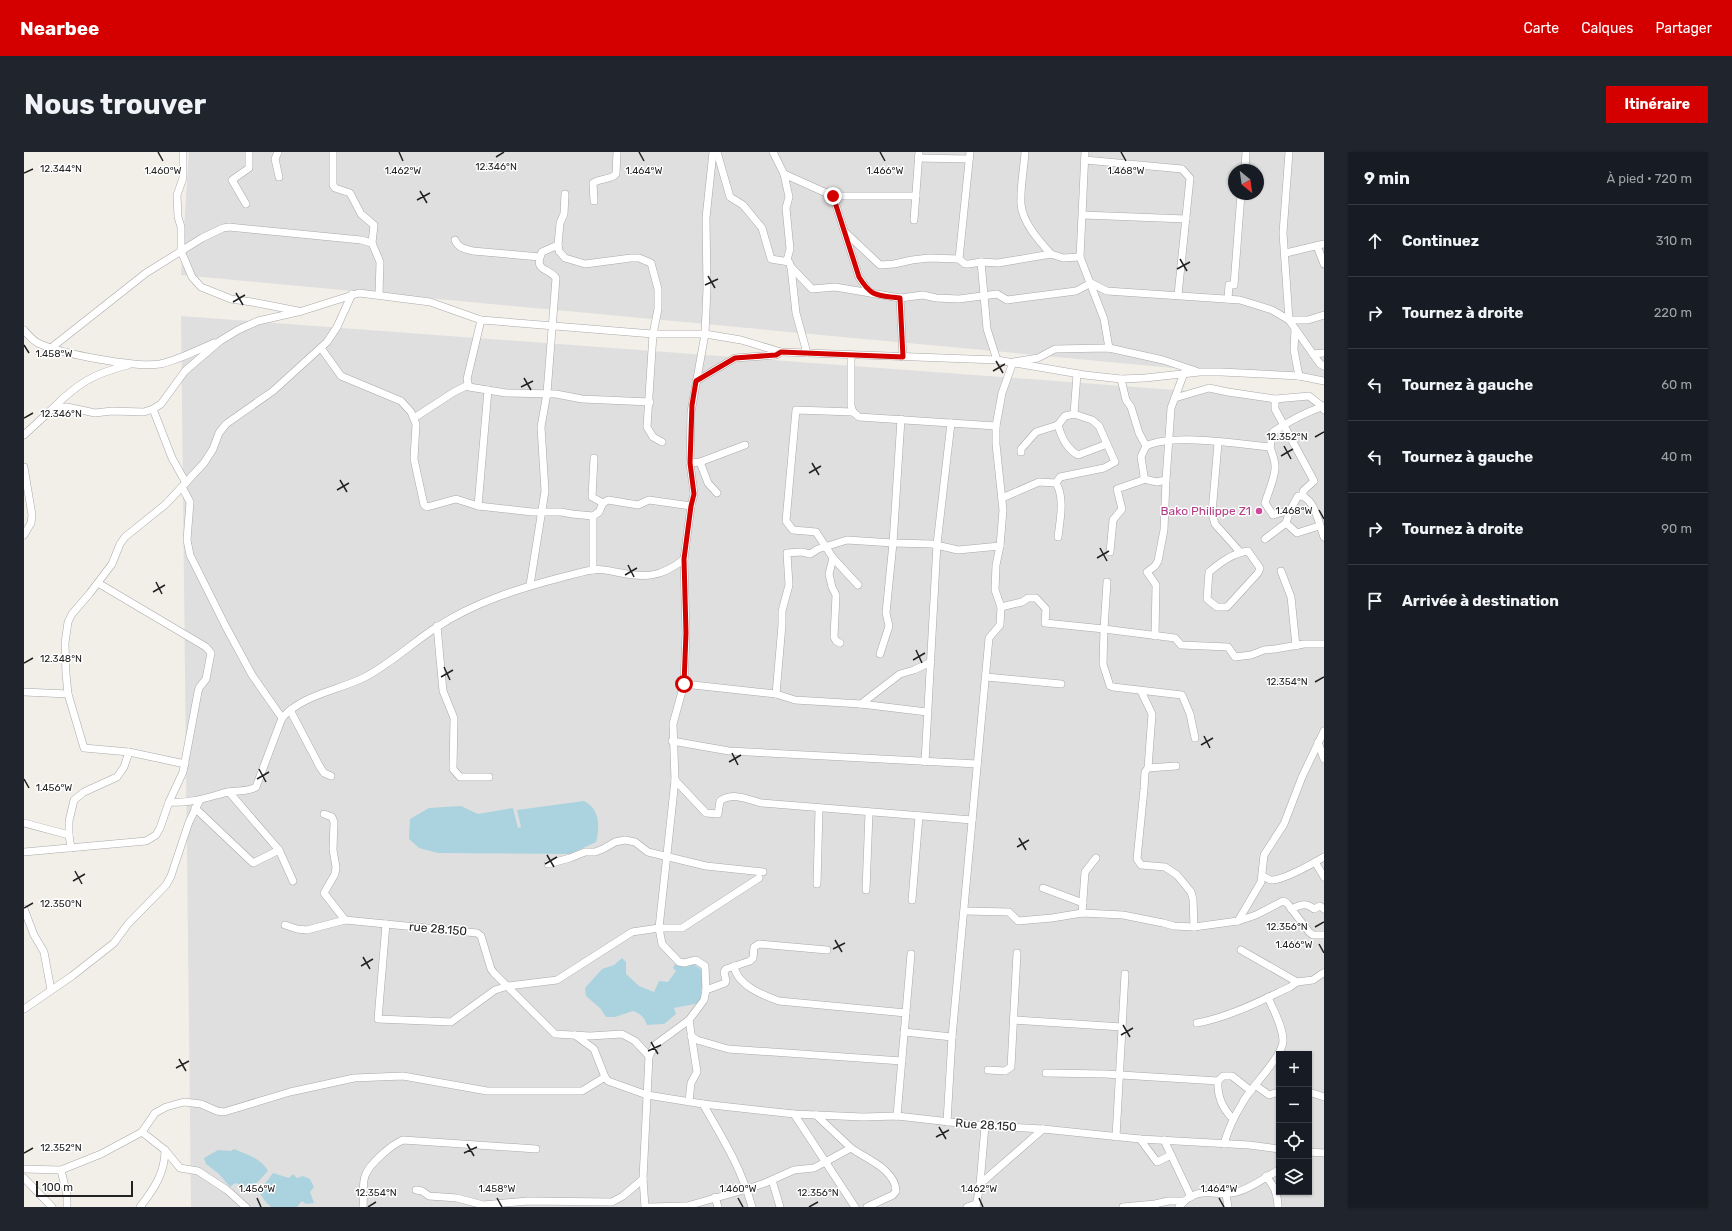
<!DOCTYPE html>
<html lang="fr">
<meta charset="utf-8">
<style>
:root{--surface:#171b24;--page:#20242c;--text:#f1f3f6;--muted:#9ea1a6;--line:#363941;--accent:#d40000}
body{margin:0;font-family:Rubik,sans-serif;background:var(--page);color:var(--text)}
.controls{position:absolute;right:12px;bottom:12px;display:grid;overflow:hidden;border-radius:0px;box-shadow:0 1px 3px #0004}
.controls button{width:36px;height:36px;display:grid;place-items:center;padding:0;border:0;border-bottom:1px solid var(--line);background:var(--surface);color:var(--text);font:20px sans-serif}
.compass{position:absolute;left:1204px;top:12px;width:36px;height:36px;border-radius:50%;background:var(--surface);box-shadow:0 1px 3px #0004;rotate:151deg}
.scale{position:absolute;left:12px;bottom:10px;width:97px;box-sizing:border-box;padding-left:4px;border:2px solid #222;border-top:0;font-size:11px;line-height:14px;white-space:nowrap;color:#222;-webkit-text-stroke:3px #fff;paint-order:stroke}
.stop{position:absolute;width:12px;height:12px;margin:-9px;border:3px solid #d40000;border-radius:50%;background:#fff}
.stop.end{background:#d40000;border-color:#fff;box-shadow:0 1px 4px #0008}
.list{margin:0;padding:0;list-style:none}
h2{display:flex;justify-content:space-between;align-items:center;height:52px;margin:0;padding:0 16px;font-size:17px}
h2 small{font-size:13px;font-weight:400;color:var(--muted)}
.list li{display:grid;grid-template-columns:26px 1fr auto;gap:12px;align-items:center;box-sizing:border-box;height:72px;padding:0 16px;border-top:1px solid var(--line)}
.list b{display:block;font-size:15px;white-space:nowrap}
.list em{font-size:13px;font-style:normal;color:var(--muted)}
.icon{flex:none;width:22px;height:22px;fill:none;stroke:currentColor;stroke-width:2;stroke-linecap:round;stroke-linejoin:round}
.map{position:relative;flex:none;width:1300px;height:1055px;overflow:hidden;border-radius:0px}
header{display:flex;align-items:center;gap:24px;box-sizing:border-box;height:56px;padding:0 20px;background:var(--accent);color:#fff}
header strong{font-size:19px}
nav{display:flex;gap:22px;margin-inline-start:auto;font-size:14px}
.intro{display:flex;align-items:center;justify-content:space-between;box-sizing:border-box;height:96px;padding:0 24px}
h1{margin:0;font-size:28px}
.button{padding:10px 18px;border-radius:0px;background:var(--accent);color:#fff;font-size:14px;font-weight:700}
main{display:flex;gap:24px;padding:0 24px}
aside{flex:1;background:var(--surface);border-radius:0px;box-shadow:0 1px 3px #0004}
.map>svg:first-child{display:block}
.residential{fill:#e0dfdf;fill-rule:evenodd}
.water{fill:#aad3df}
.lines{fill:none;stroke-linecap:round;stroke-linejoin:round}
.minor-casing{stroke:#a9a9a9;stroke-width:8}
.minor{stroke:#fff;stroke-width:7}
.route{stroke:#d40000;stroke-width:5}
.ticks{fill:none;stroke:#222;stroke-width:1.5}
.hotel-dot{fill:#d1479c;stroke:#fff;stroke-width:1.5}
.labels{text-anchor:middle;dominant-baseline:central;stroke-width:3;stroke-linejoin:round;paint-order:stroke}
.hotel-label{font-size:12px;fill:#b23c85;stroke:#fff;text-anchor:end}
.street-label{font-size:12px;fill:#222;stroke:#fff}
.ticks-label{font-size:10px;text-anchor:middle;fill:#222;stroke:#fff;stroke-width:3;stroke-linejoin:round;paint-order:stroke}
</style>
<header>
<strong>Nearbee</strong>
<nav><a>Carte</a><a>Calques</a><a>Partager</a></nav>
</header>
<div class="intro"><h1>Nous trouver</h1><a class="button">Itinéraire</a></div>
<main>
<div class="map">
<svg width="1300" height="1055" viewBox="0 0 1300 1055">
<rect width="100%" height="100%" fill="#f2efe9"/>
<g class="residential">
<path d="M165,0H1300V230L157,123ZM1210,18H1234V42H1210Z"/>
<path d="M157,164L1300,249V1055H167ZM1255,902H1285V1040H1255Z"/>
</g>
<g class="water">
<path d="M560,649C576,657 576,674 572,690L546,702L414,701L395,696L385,687L386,667L405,656L437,654L454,662L489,656L494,676L497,675L493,658Z"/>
<path d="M598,806L602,810V822L615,834L630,840L635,829L644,830L652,819L649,816L651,812L663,815L669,812L680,819L676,851L650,856L652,862L640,872L623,873C620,865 617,862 609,859L591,865H582L576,856L562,844L561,836L578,817L590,813Z"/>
<path d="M210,997C222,1002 238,1007 244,1019L228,1036L211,1031L206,1035L195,1022L182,1012L180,1006L194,998L207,999Z"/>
<polygon points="249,1021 265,1026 269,1022 273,1026 279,1024 286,1027 290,1035 286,1040 290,1051 282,1052 278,1049 273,1055 247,1055 241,1049 235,1040"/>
</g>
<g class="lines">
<defs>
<g id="minor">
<polyline points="159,0 159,26 153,43 154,65 157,75 157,99 168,125 177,135 207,147 228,150 274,159"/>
<polyline points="254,0 251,7 255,25"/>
<polyline points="309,0 309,33 311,36 326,41 337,62 350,73 348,91"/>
<polyline points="693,0 706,45 719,53 738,76 747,107 765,110 767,115 772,161 783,201"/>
<polyline points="749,0 760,22 765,45 762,56 766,97 763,108"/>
<path d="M1001,0C1000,17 996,35 997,52C998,70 1016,90 1027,102"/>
<polyline points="1061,0 1056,105 1080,167 1085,196"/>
<polyline points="1265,0 1259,81 1265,168 1296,212 1300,214"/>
<polyline points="894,6 945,7"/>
<polyline points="1061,8 1158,17 1166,26 1154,143"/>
<polyline points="1221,18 1222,0"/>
<polyline points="760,22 809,44 835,125 845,140 850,142"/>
<polyline points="541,42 540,62 536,71 534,93 535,99 541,106 561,112 607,106 615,106 627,111 634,137 634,157 629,182 623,275 629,285 638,290"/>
<polyline points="809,44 892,44"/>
<path d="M570,49L569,31C576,26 587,28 592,22L593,0"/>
<polyline points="222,52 208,28 225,16 225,0"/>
<polyline points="1059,63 1162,67"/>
<polyline points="890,68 895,0"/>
<polyline points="822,81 856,113 870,112 888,108 905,106 935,107 941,112 945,112 957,110 974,111 1027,102 1039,106 1056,105"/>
<path d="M431,88C434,96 441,97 449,99L516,105"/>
<polyline points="1293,94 1300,112"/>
<polyline points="1262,101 1300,92"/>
<polyline points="935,107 946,0"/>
<polyline points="957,110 963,177 973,208"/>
<polyline points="767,115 788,137 811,135 876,146 899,143 912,146 935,147 973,142 983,148 1052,139 1067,131 1083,139 1216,148 1248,158 1265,168 1284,168 1300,163"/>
<polyline points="876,146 879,205"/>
<polyline points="1204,147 1205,133 1210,133 1217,42"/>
<polyline points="457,168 443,227 445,235 482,241 532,242 558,247 626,250"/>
<polyline points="1271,177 1270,198 1275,224"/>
<path d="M0,178C5,184 9,189 16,192C39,202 112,216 136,212C155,208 173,198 190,191"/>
<polyline points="27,196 122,121 178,86 199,76 205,75 337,88 348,91 356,110 355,142"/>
<polyline points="297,196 317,224 377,249 387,260 392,272 390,307 400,353 403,355 432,347 454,354 508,360 537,360 548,362 569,364 575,360 579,351 584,348 614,353 625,348 667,354"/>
<polyline points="1289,202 1300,201"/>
<polyline points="827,203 827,254 829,260 835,265 972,274"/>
<polyline points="1097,227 1102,248 1107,255 1115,281 1122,294"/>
<polyline points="672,229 711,206 752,203 757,200"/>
<polyline points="1151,246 1185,236 1204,240 1251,247 1285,244 1299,255 1300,258"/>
<polyline points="1251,247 1251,257 1290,329 1279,339 1279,344"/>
<path d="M28,257C54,231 69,222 104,213"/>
<polyline points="129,257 148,306 162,331"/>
<path d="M1050,262L1041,264L1034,273C1037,284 1043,297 1054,303L1083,292"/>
<polyline points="390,266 430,240 444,233"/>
<polyline points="0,283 27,258 34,255 43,255 71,261 88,259 120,260 129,257 137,252 161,219 196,189 214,178 234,169 278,159 335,141 406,150 457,168 629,182 681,182 717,188 757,200 973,208 1061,223 1097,227 1121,226 1176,220 1197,220 1275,224 1300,229"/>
<polyline points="1194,291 1188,361 1191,372 1216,400"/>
<path d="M1246,295C1248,301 1251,308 1251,314C1252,324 1244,340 1241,351L1249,363L1266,358"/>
<polyline points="997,300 997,297 1012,280 1034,273"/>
<polyline points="570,306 568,345 579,351"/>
<polyline points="676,310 684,331 693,341"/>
<polyline points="666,311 676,310 721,293"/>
<polyline points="0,315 8,363 7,371 0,383"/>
<polyline points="1120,327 1133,330 1142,328 1140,378 1134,409 1131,414 1123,420 1132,433 1131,484"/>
<polyline points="1142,328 1147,256 1160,221"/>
<polyline points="1032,331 1036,325 1080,316 1091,310 1075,274 1068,268 1050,262 1053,222"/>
<polyline points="158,335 166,350 163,388 166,403 202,475 228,523 258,566"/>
<path d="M978,346L1015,330L1032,331C1041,346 1036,368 1034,385"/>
<polyline points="454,354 464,238"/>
<polyline points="1262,371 1273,381 1295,374"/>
<path d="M1241,387L1262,371L1266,358L1274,344C1290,342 1295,373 1300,385"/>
<path d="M1224,399L1236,416L1234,421L1203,455H1193L1183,447L1185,420C1197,410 1209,401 1224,399Z"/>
<path d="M1086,400L1089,368L1098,357L1093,337L1119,328L1120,324L1117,305L1122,294C1149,281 1215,292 1246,295L1249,280C1265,269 1282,260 1300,254"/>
<polyline points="809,406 834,433"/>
<polyline points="569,418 569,364"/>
<polyline points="1257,419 1267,445 1272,494"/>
<path d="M506,433L521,339L517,275L523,241L532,126C524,115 509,120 518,100L534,93"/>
<polyline points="977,455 998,450 1004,446 1012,446 1022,457 1021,471 1080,477 1083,430"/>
<polyline points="413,474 419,539 430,566 429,617 436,625 465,625"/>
<polyline points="816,491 812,489 810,485 812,443 808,435 805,422 809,406 792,380 769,378 762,369 772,258 829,260"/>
<polyline points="856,502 865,474 862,461 869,391 877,267"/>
<polyline points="962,525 1037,532"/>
<polyline points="660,532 752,542 771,548 837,552 903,560"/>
<polyline points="1117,539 1128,562 1124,616"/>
<polyline points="0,540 44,542"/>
<polyline points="752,542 758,473 758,459 765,433 763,401 778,400 786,402 794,397 823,388 869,391 908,392 934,398 976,394"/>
<polyline points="837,552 876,522 890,518 907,510"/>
<polyline points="266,558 296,615 300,621 307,624"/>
<polyline points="1171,586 1166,562 1158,543 1089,535 1086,534 1079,512 1080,477 1151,486 1157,493 1204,495 1211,505 1227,503 1240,498 1251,497 1280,492 1300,492"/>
<polyline points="648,589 705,599 953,612"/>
<polyline points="1294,590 1300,607"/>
<polyline points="901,610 913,392 927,271"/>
<polyline points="161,612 105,600 60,596 44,542 42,522 41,491 44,470 48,462 66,441 88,412 96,392 101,385 142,352 180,311 189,297 195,281 202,272 249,239 303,190 313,175 328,142"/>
<polyline points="1152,614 1124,616 1121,620 1120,637 1113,707 1117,713 1141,715 1153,723 1167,740 1169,747 1170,775"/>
<path d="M651,628L682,661L694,662L696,649C709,640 723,647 737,651L948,668"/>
<polyline points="205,640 255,698 269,729"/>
<path d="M145,650C166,652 184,645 204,640C214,638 224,640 232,635L258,566C278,543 312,539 339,526C364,514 389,490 413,475C451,450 496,436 539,425C549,423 559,419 569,418C577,416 585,419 592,420C620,426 637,426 660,407"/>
<polyline points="171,656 229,711 255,698"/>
<polyline points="300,662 308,665 310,670 309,698 312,715 311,722 300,741 321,768"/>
<polyline points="0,671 45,683"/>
<polyline points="47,696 45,683 45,669 50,648 60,640 93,625 100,615 105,600"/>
<polyline points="0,700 122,689 132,683 136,676 145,650 159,620 174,540 175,536 182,527 187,501 182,495 74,431"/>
<polyline points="1291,710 1300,725"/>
<polyline points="524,712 546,706 561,700 571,700 579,697 591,690 601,688 611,690 624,700 682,714 739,720"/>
<path d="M1239,724C1242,725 1244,728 1247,728C1258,729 1290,711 1300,705"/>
<polyline points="793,732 795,657"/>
<polyline points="1019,736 1059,751"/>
<polyline points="842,738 845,661"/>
<polyline points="888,748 895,664"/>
<polyline points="0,757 10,783 20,800 27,838"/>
<path d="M1267,757C1277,753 1281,750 1290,757L1296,754L1300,757"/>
<polyline points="941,759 985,760 994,769 1028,766 1058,761 1099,763 1139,771 1150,774 1170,775 1214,769 1232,763 1259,749 1263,751 1285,780 1289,783 1300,783"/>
<polyline points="1058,761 1061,720 1072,706"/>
<polyline points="1214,769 1237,730 1240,703 1260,672 1278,625 1300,579"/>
<polyline points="362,772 354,867 427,870 471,838 484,834 533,828 608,780 635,776 658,776 735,726"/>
<polyline points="261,773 273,777 283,778 321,768 453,781 457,784 467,817 470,821 531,882 566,884 598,882 611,889 625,904"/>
<polyline points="1217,798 1273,830"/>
<path d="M710,814C713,833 738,843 755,849L882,861"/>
<polyline points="682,838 701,831 702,829 700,820 702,817 726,809 729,806 730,795 735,792 803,798"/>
<polyline points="0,857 48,824 90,791 104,772 142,733 147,724 165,670 176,648"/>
<polyline points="990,868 1098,875"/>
<path d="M1173,871C1206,865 1236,849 1266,835L1273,830L1289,828L1299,821"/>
<polyline points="880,880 928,885"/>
<polyline points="551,883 570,897 581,925 584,929 623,943 679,952 770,962 839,965 873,964 961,974 1019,977 1116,987 1225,993 1255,997"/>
<polyline points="667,884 673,888 704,897 878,909"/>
<polyline points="964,918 981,919 987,915 993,801"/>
<polyline points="1022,921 1081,922 1194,929"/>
<polyline points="1231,933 1245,943 1255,940"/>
<polyline points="1285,940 1300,945"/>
<polyline points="665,949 667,931 673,920 665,868"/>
<path d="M679,952C699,987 717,1015 728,1055"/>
<polyline points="770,962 831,1055"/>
<polyline points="873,964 887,802"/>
<path d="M1209,967C1199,957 1193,944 1194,929L1199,924H1208L1227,939"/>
<polyline points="923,970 928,885 965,486 976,473 977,455 971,438 972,413 976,394 979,358 972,292 972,274 978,241 989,210 1014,206 1031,197 1085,196 1139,208 1172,219"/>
<polyline points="118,980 141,998 156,1016 174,1019 203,1038 222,1055"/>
<polyline points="1092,985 1101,822"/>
<polyline points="1116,987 1133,1010 1147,1003"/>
<polyline points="1140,988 1167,1045"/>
<path d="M1200,992C1204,977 1211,963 1219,950C1227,935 1259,904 1259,889C1259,874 1249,858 1244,845"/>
<path d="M827,996C842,1007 871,1017 872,1039L869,1043L843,1055"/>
<polyline points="1285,1000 1300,1001"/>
<polyline points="0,1017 37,1018 77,1002 118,980 131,961 142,955 160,950 177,952 193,959 200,960 266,940 330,926 379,924 463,939 558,939 581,925"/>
<polyline points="37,1018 43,1043 43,1055"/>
<path d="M1242,1024C1250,1034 1254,1042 1254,1055"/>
<polyline points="0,1026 28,1055"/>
<polyline points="748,1028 756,1055"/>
<polyline points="956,1032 1019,977"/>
<polyline points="392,1038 398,1039 405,1044 433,1046 459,1053 504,1049 588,1050 599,1044 619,1027"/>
<polyline points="1202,1042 1204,1055"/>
<polyline points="691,1045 694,1055"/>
<path d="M116,1055C130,1037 141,1021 141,998"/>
<path d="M339,1055C340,1045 338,1033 341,1024C345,1012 367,993 379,988L512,997"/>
<polyline points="621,1055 619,1027 625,904 631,893 665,868 680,848 682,838 681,814 672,808 660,811 655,810 638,792 635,776 651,628 649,572 660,532 662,481 660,407 667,354 670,342 666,311 667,260 681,182 683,136 682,66 689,0"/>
<polyline points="625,1055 663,1054 723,1037 741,1031 770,1018 790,1016 827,996 792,963"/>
<polyline points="943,1055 952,1052"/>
<polyline points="952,1055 956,1032 961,974"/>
<polyline points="1099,1055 1131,1052 1144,1049 1160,1049"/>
<path d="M1155,1055C1174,1031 1192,1046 1213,1040C1228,1036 1241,1025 1255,1018"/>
</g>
</defs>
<use href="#minor" class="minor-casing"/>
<use href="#minor" class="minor"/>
</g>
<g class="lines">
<path class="route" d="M660,532L662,481L660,407L667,354L670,342L666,311L668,253L672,229L711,206L752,203L757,200L879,205L876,146C853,143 848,146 835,125L809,44"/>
</g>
<path class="ticks" d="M134,0L139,9M375,0L379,9M615,0L620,9M856,0L861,9M1097,0L1102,9M472,5L480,0M0,21L9,17M396,39L403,51M393,48L406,41M1156,107L1163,119M1153,117L1166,110M684,124L691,136M681,133L694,127M212,141L219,153M209,150L221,143M0,193L5,201M972,209L979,221M969,219L981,212M500,226L507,238M497,235L509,229M0,266L9,261M1291,285L1300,280M1260,294L1267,307M1257,304L1269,297M788,311L795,323M785,321L797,314M316,328L323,340M313,338L325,331M1295,358L1300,367M1076,396L1083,409M1073,406L1085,399M604,413L610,425M601,423L613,416M132,430L138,442M129,440L141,433M892,498L898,511M889,508L901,501M0,511L9,506M420,515L426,528M417,525L429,518M1291,530L1300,525M1180,584L1186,596M1177,593L1189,586M708,601L714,613M705,610L717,603M235,617L242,630M0,627L5,636M233,627L245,620M995,686L1002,698M993,695L1005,688M523,703L530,715M521,712L533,705M51,719L58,732M49,729L61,722M0,756L9,751M1291,775L1300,770M811,788L818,800M1295,792L1300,801M809,797L821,791M339,805L346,817M337,814L349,807M1099,873L1106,885M1097,883L1109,876M627,890L634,902M624,899L637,893M155,907L162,919M152,916L165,909M915,975L922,987M912,985L925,978M443,992L450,1004M0,1001L9,996M440,1001L453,995M233,1046L237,1055M473,1046L478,1055M714,1046L719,1055M955,1046L959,1055M1195,1046L1200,1055M344,1055L352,1050M785,1055L794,1050"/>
<circle class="hotel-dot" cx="1235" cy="359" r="4"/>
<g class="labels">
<g class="hotel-label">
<text x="1227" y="359">Bako Philippe Z1</text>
</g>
<g class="street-label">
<text transform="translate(414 777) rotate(5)">rue 28.150</text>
<text transform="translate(962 973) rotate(4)">Rue 28.150</text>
</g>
</g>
<g class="ticks-label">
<text x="472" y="18">12.346°N</text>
<text x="37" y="20">12.344°N</text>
<text x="139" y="22">1.460°W</text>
<text x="379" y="22">1.462°W</text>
<text x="620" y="22">1.464°W</text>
<text x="861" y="22">1.466°W</text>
<text x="1102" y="22">1.468°W</text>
<text x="30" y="205">1.458°W</text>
<text x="37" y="265">12.346°N</text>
<text x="1263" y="288">12.352°N</text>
<text x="1270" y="362">1.468°W</text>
<text x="37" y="510">12.348°N</text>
<text x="1263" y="533">12.354°N</text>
<text x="30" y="639">1.456°W</text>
<text x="37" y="755">12.350°N</text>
<text x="1263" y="778">12.356°N</text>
<text x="1270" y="796">1.466°W</text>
<text x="37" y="999">12.352°N</text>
<text x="233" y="1040">1.456°W</text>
<text x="473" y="1040">1.458°W</text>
<text x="714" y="1040">1.460°W</text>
<text x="955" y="1040">1.462°W</text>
<text x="1195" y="1040">1.464°W</text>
<text x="352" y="1044">12.354°N</text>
<text x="794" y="1044">12.356°N</text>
</g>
</svg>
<div class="controls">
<button>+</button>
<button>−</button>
<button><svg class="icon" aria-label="locate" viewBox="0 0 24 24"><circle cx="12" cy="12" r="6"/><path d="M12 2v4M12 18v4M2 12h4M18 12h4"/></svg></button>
<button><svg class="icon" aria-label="layers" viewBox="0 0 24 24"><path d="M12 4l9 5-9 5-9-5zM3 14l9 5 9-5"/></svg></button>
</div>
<svg class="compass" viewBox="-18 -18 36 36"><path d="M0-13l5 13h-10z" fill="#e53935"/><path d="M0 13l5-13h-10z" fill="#9ea1a6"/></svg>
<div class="scale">100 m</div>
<div class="stop" style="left:660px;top:532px"></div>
<div class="stop end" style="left:809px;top:44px"></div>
</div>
<aside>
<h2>9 min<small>À pied · 720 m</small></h2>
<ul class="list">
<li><svg class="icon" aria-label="ahead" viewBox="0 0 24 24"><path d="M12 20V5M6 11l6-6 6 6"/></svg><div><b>Continuez</b></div><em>310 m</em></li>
<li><svg class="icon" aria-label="right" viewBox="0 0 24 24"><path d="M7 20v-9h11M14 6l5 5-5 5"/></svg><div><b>Tournez à droite</b></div><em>220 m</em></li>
<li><svg class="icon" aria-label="left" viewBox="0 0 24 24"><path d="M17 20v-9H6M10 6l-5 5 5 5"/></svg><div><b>Tournez à gauche</b></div><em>60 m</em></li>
<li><svg class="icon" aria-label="left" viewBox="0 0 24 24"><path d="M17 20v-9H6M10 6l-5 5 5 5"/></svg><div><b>Tournez à gauche</b></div><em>40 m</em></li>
<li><svg class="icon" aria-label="right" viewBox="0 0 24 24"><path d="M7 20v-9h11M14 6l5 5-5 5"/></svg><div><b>Tournez à droite</b></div><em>90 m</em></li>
<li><svg class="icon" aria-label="arrive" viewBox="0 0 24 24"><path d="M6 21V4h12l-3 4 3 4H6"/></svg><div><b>Arrivée à destination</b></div></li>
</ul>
</aside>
</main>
